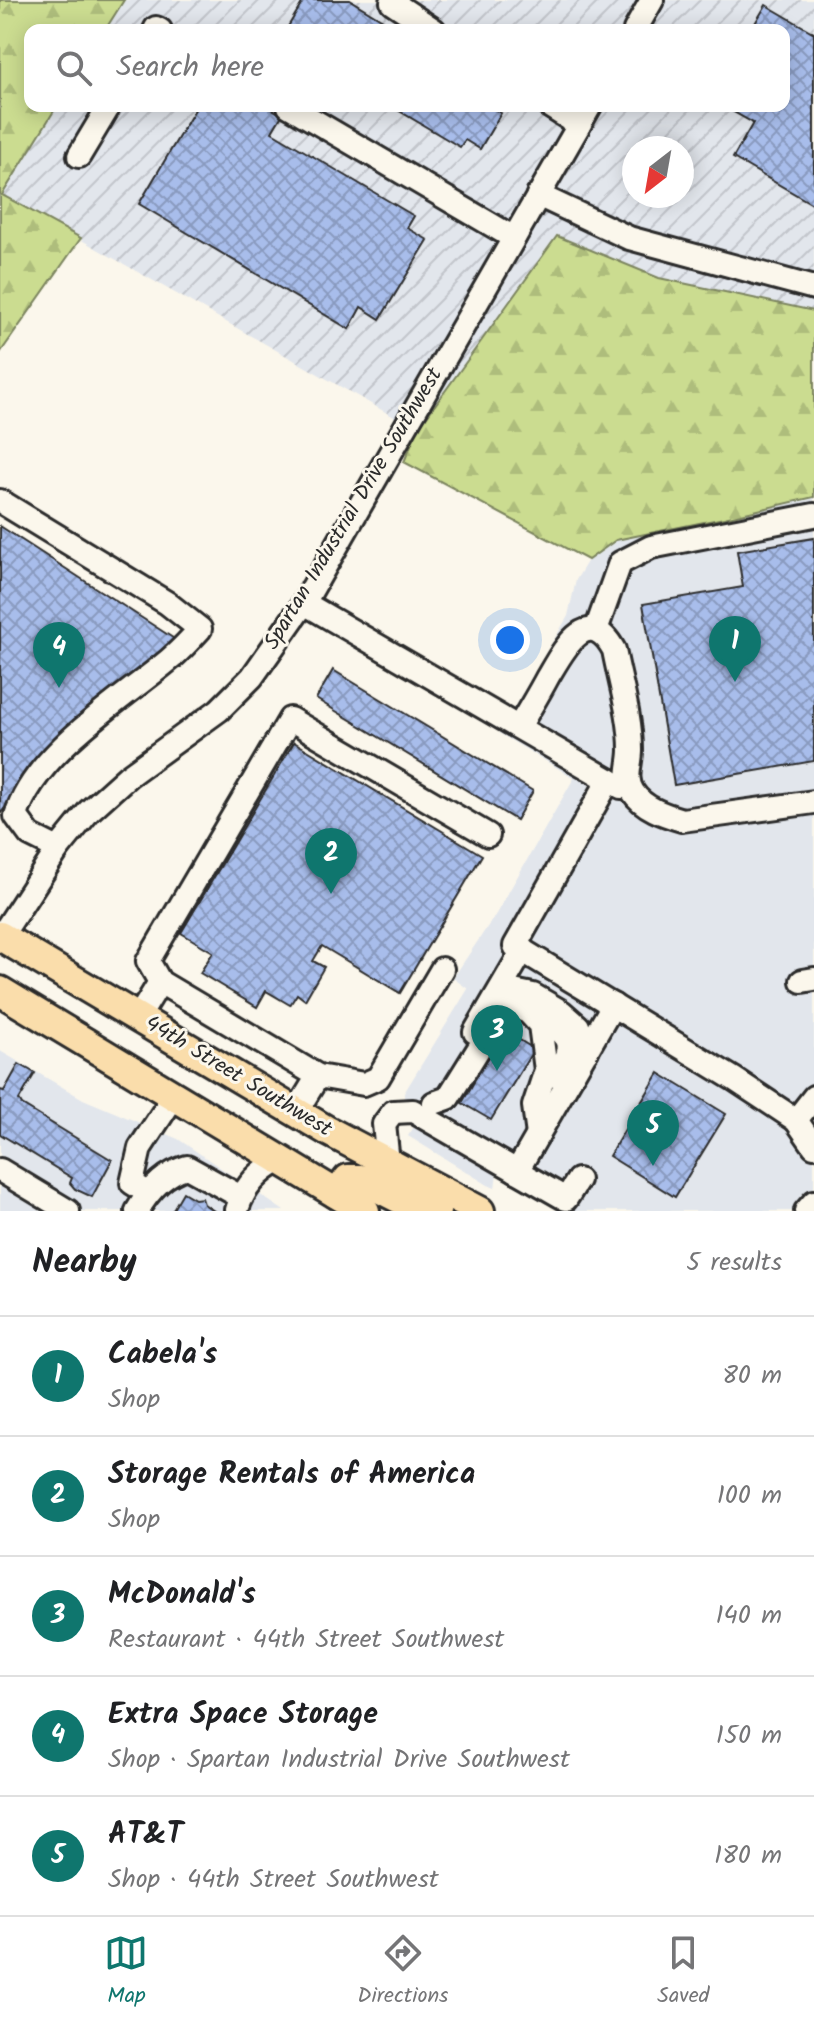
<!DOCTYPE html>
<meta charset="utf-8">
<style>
:root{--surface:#fff;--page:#f6f6f6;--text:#202124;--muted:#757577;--line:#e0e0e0;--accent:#0f766e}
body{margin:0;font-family:Kalam,sans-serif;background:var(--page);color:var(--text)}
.compass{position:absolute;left:622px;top:136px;width:72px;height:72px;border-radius:50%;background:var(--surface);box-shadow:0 4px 20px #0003;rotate:211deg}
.you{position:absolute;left:510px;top:640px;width:28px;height:28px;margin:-20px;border:6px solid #fff;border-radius:50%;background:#1a73e8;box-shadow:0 0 0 12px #1a73e833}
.badge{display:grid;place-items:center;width:52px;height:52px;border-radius:50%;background:var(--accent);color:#fff;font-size:26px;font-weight:700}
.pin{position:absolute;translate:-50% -66px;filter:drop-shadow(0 2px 4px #0008)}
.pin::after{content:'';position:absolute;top:42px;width:28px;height:24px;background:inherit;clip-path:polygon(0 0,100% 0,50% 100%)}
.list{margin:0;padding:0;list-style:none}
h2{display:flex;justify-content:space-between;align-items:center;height:104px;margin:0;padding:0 32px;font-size:34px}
h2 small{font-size:26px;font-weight:400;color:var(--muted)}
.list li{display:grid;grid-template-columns:52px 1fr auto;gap:24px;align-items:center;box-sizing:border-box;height:120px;padding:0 32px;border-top:2px solid var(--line)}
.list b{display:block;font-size:30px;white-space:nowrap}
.list p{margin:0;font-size:26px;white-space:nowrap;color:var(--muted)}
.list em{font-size:26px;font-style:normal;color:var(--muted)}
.icon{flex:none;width:44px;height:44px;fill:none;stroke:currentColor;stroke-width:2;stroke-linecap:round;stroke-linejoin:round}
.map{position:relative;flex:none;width:814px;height:1211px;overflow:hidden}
.search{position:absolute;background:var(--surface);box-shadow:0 4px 20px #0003;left:24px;right:24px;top:24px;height:88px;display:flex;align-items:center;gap:20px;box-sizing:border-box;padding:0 28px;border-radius:16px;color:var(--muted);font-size:30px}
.sheet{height:704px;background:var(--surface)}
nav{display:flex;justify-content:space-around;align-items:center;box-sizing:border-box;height:112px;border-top:2px solid var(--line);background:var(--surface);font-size:22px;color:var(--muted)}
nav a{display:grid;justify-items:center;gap:4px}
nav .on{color:var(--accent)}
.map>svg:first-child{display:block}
.built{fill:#e2e6ec}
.industrial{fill:url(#industrial-furrows);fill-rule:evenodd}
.forest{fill:url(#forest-firs);stroke:#7b845e;stroke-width:2}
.building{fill:url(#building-cross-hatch);stroke:#2b2b2b;stroke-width:2}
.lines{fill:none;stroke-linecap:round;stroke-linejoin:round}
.minor-casing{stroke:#2b2b2b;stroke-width:28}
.major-casing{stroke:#2b2b2b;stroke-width:34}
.minor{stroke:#fbf7ec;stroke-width:22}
.major{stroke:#faddab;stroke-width:28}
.labels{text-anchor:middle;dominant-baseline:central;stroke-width:6;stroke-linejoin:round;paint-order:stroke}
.street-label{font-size:22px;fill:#2b2b2b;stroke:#fbf7ec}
</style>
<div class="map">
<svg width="814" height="1211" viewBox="0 0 814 1211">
<defs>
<pattern id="industrial-furrows" width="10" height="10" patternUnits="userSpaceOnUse" patternTransform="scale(2)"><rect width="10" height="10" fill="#e2e6ec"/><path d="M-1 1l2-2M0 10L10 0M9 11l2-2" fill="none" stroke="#c2c5cb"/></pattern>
<pattern id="forest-firs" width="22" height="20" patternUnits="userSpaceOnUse" patternTransform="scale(2)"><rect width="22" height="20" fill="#cbdc90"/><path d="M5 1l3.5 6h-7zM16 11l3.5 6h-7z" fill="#aebd7c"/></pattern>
<pattern id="building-cross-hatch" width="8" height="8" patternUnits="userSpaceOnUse" patternTransform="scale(2)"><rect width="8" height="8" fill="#a8bdeb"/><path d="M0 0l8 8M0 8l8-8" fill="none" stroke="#899abf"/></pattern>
</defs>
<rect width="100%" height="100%" fill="#fbf7ec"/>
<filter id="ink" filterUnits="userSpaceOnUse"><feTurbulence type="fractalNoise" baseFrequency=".0125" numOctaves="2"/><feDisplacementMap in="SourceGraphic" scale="16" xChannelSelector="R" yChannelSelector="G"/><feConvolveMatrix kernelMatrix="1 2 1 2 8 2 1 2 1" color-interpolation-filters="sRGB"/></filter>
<g filter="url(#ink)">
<g class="built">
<polygon points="814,497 814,1211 563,1211 497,1173 495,1188 488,1185 408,1136 416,1124 404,1117 404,1093 468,989 453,978 496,914 574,778 499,733 568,616 576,580 588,560 616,540 724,518"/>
<polygon points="0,1051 83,1099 178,1139 284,1211 0,1211"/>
</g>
<path class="industrial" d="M124,0H814V311L659,278L559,240L417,430L2,195L57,106H784V30H105ZM634,148H682V196H634Z"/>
<g class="forest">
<polygon points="0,0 124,0 105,30 30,30 30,106 57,106 2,195 81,238 0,353"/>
<polygon points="557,236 659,278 814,311 814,497 724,518 616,540 588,560 404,462 417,430"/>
</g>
<g class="building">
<polygon points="304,0 350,0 399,30 286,30"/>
<polygon points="766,5 814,33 814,205 733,158 753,123 723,106 784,106 784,30 751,30"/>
<polygon points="197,106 267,106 282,115 272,132 414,216 407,228 428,240 380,319 361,307 349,329 139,204"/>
<polygon points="391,106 489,106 501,113 480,149 465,140 460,147"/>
<polygon points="0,526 176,640 60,737 0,814"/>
<polygon points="814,538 814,761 674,785 643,604 743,587 737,551"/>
<polygon points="333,670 533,791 516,820 316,699"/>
<polygon points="294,742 482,855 400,993 322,946 313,961 324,967 305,1000 297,994 290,1005 266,991 257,1007 200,973 213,952 181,933"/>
<polygon points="499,1027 534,1049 491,1120 462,1103 474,1082 468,1079"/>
<polygon points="19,1064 35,1073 19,1100 22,1105 112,1160 92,1197 75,1189 70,1183 72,1178 0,1134 0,1090 4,1091"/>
<polygon points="659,1073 726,1114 675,1197 609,1156"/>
<polygon points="183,1192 195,1199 202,1198 204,1204 214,1211 172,1211"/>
</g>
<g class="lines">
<defs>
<g id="minor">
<polyline points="392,2 434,30"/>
<polyline points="155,30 156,28 160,30"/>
<polyline points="635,30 652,0"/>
<polyline points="289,106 514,238"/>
<polyline points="549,106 579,125"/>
<polyline points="79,156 109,106"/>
<polyline points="538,195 629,238 814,288"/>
<path d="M0,501L167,603L200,629C190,640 180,651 169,660C120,701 35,753 16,816L30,835L58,849"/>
<polyline points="304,603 621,787"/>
<polyline points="596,630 620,563 651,547 814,515"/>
<path d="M519,727C528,711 538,695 547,678C562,653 587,601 614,650C620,682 631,717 631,750C631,765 624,778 633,792C643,808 665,815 682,820L814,802"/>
<polyline points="609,780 515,946 734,1079 796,1120"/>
<polyline points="0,938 58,849 89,811 128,776 219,710 252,677 304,603 590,106"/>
<polyline points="802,981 814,979"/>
<polyline points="497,997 513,991 533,995 562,1012 578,1026 587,1051"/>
<path d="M532,1011C564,1034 581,1038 555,1076"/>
<polyline points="138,1018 160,982"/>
<polyline points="475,1032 523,950"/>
<polyline points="318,1076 160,982 148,961 290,719 488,835"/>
<polyline points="814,1097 796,1120 814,1146"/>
<polyline points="434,1103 448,1098 491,1029 503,1015 516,1007 528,1012 540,1025 546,1070 534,1106 538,1135"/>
<polyline points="296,1112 318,1076 364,1084 378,1078 442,969"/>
<polyline points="388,1163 384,1124 393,1112 413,1111 517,1171 613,1005"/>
<polyline points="0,1170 68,1211"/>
<polyline points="517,1171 566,1199 578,1180"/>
<polyline points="148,1193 132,1183 140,1148 174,1096"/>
<path d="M237,1210C244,1186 259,1171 280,1160"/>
<path d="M137,1211C148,1192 165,1173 187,1167L241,1197"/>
<polyline points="806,1211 814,1202"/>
</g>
<g id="major">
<polyline points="0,936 328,1131 480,1211"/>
<polyline points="0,991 365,1211"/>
<polyline points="337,1194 348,1179 361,1179 410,1204 436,1211"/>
</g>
</defs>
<use href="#minor" class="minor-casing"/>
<use href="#major" class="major-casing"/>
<use href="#minor" class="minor"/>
<use href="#major" class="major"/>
</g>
</g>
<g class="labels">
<g class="street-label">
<text transform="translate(354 509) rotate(-59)">Spartan Industrial Drive Southwest</text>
<text transform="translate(238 1077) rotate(31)">44th Street Southwest</text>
</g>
</g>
</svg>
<svg class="compass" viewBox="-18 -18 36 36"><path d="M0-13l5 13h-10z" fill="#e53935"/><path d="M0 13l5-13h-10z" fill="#757577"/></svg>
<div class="you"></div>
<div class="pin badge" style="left:735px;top:682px">1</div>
<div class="pin badge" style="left:331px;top:894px">2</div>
<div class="pin badge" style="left:497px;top:1071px">3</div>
<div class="pin badge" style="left:59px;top:688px">4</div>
<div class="pin badge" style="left:653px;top:1166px">5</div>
<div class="search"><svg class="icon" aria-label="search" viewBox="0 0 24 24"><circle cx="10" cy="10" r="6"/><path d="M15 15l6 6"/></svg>Search here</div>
</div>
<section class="sheet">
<h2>Nearby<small>5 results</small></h2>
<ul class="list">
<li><span class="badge">1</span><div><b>Cabela's</b><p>Shop</p></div><em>80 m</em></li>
<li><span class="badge">2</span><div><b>Storage Rentals of America</b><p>Shop</p></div><em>100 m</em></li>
<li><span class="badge">3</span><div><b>McDonald's</b><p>Restaurant · 44th Street Southwest</p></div><em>140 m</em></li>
<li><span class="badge">4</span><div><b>Extra Space Storage</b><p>Shop · Spartan Industrial Drive Southwest</p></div><em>150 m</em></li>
<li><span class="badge">5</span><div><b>AT&amp;T</b><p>Shop · 44th Street Southwest</p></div><em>180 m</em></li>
</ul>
</section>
<nav>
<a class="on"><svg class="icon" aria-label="map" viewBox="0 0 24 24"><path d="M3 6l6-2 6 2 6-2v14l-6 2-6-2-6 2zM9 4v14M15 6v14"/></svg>Map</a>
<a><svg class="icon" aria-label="directions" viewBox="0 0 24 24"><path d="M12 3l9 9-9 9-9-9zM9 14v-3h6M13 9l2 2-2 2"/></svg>Directions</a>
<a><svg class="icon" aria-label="saved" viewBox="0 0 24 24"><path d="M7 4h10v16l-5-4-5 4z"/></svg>Saved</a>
</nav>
